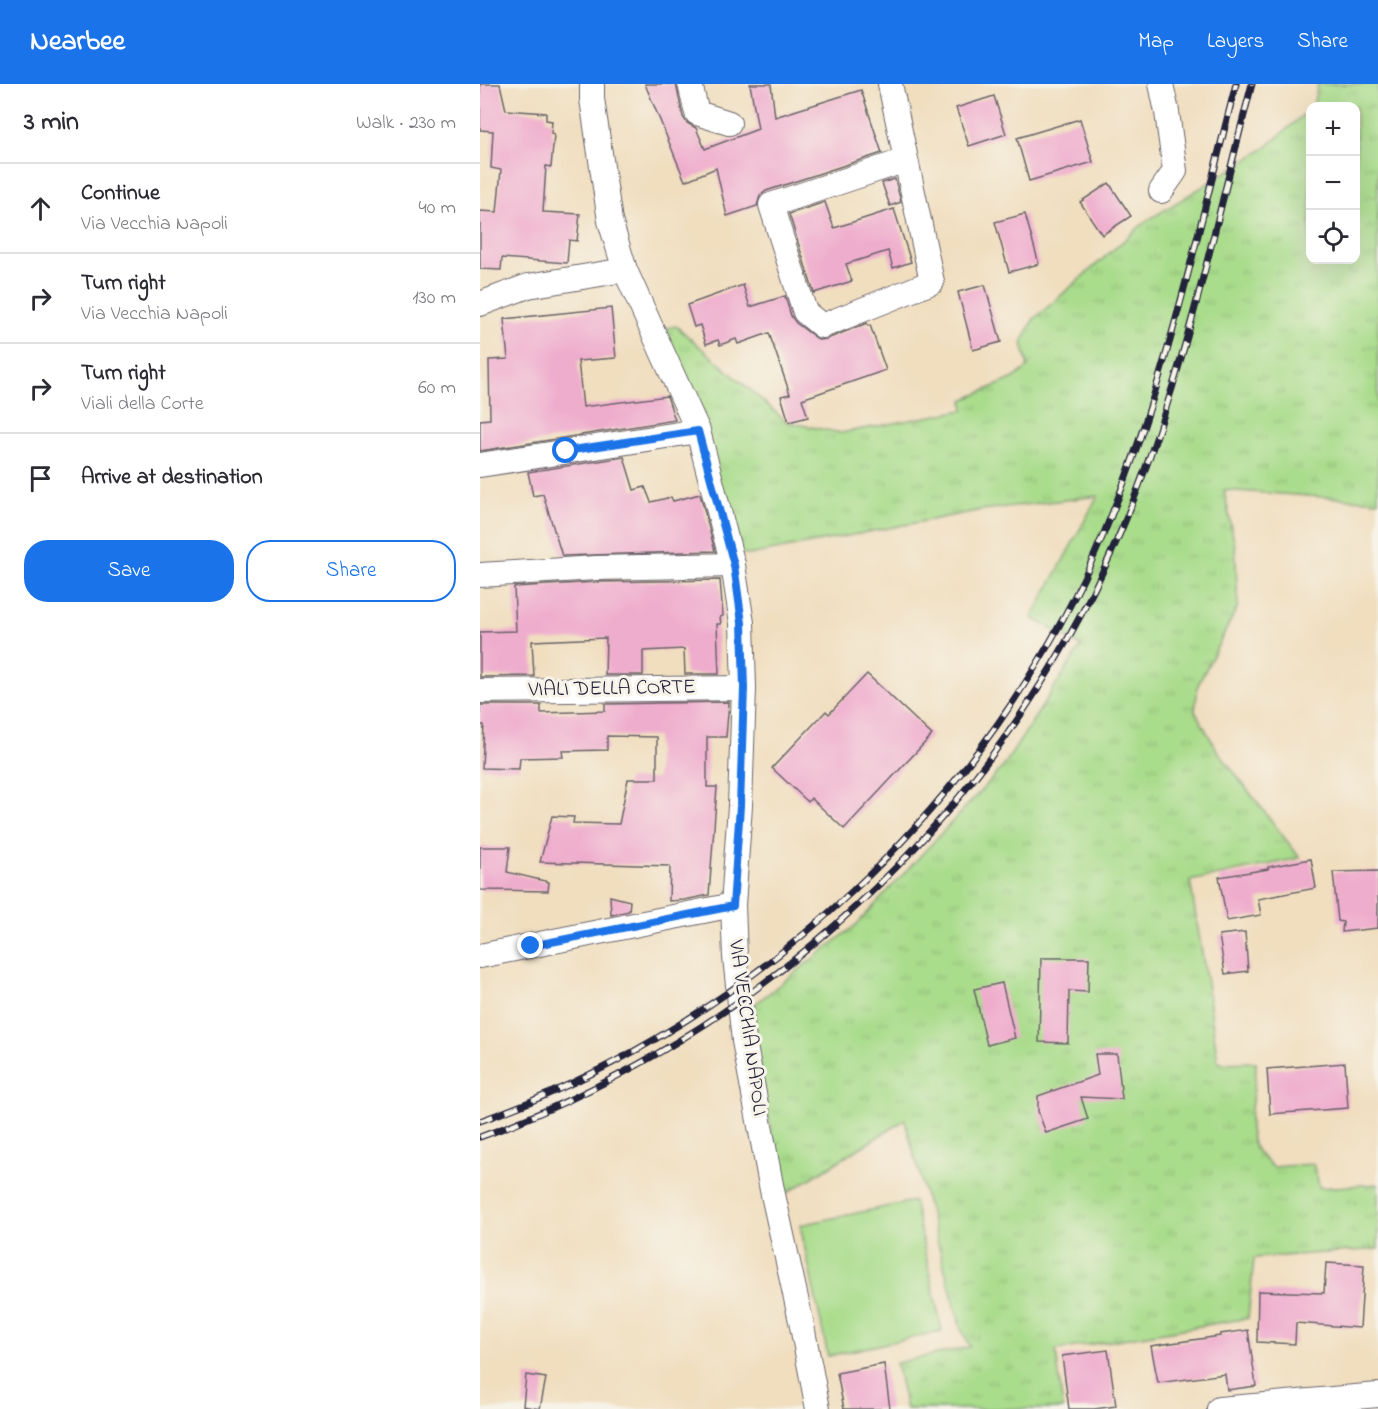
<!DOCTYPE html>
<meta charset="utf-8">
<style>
:root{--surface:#fff;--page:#f7f7f7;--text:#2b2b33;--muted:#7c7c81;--line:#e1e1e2;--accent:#1a73e8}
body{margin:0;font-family:"Indie Flower",sans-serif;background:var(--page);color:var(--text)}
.controls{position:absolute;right:18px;top:18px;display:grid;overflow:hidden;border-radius:12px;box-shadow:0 6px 24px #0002}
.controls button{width:54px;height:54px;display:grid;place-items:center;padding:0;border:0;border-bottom:2px solid var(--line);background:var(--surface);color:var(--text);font:30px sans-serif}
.stop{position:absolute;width:18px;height:18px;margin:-14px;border:4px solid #1a73e8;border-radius:50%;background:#fff}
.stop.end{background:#1a73e8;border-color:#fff;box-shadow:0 2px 6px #0008}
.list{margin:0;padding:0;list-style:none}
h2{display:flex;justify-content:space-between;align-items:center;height:78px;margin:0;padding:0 24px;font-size:26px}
h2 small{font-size:20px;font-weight:400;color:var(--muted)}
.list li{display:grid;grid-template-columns:39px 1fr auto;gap:18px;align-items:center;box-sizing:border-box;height:90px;padding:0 24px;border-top:2px solid var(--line)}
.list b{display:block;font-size:22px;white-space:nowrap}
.list p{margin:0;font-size:20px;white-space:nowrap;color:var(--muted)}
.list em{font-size:20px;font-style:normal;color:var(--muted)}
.actions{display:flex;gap:12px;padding:18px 24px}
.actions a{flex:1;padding:14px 0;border:2px solid var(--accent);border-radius:24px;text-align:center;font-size:21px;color:var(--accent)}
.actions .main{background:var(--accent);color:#fff}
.icon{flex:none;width:33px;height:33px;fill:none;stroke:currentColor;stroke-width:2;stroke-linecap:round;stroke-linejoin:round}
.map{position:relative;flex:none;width:898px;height:1325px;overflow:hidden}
header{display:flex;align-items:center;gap:36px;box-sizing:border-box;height:84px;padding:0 30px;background:var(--accent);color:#fff}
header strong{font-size:28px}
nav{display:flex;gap:33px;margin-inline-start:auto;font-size:21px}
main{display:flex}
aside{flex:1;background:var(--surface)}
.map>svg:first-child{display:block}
.grass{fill:url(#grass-tufts);stroke:#667f63;stroke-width:1.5}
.pitch{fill:#a9dc8b;stroke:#667f63;stroke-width:1.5}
.building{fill:#efadcd}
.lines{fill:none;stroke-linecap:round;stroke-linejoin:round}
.minor-casing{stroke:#6a6469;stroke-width:26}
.minor{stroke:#fff;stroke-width:24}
.rail-casing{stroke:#22223b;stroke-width:7}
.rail{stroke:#f7f3e8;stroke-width:4.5;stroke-dasharray:14;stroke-linecap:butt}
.route{stroke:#1a73e8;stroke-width:8}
.labels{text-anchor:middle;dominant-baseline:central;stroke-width:6;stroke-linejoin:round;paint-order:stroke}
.street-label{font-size:21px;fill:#22223b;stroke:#f7f3e8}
</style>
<header>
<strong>Nearbee</strong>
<nav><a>Map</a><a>Layers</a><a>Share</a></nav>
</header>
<main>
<aside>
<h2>3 min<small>Walk · 230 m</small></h2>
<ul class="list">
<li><svg class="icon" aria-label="ahead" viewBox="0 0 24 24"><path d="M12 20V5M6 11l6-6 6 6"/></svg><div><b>Continue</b><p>Via Vecchia Napoli</p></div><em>40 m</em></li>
<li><svg class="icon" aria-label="right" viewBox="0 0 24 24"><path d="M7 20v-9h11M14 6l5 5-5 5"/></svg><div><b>Turn right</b><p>Via Vecchia Napoli</p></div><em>130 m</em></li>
<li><svg class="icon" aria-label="right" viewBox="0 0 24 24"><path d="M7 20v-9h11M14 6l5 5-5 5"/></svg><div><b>Turn right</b><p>Viali della Corte</p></div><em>60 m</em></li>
<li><svg class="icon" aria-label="arrive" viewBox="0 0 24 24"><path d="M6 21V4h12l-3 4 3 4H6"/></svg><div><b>Arrive at destination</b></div></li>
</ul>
<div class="actions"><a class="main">Save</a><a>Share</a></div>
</aside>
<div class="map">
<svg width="898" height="1325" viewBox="0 0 898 1325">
<defs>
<pattern id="grass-tufts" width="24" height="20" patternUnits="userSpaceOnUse" patternTransform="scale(1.5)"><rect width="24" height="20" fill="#a9dc8b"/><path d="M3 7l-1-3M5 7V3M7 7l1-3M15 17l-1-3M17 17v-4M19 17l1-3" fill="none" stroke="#91bc79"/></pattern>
</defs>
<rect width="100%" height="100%" fill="#f7f3e8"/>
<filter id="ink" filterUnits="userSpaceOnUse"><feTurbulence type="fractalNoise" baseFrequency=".0167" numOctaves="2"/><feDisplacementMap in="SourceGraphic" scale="12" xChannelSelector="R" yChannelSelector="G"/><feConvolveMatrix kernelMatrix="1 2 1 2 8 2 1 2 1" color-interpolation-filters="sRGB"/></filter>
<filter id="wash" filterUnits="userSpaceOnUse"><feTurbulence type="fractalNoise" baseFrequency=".008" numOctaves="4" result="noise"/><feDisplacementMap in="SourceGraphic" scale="24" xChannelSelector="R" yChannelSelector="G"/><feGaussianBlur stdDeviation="1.35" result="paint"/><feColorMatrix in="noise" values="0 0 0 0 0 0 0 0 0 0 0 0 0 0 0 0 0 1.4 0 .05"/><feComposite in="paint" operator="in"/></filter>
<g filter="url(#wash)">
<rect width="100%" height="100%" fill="#f0debf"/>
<path class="grass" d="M838,0H898V417L744,406L755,462L758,522L718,601L715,627L737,666L820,774L710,797L727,899L738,979L776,978C777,1006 762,1042 776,1066C780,1072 788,1078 793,1083L833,1080L840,1104L898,1100V1165L774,1174L768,1234L576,1266L583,1325H426L416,1279L490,1263L481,1245L425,1036L302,1112L270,924L377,840L523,683L601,562L552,534L618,412L502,426L269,471L259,469L184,245L196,242L307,338L361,349L484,326L483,316L534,294L548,283L542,259L553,236L665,138L784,65L830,25V176H876V22H833Z"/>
<polygon class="pitch" points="434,1117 462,1247 348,1272 320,1141"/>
<g id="blocks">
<g class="building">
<polygon points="0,0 20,0 26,26 66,29 66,36 72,37 71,50 74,51 71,83 66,82 63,128 100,130 97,157 89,156 87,179 22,174 21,186 0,185 0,127 17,128 21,86 11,84 13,47 0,46"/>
<polygon points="165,0 196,0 203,33 207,39 216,44 225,65 278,45 270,0 291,0 295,33 381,6 402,69 286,107 280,112 277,122 247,132 236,84 205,97"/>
<polygon points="514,12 526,50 489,62 476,24"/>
<polygon points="600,35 613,78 549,97 537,54"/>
<polygon points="415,95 421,118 410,122 402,99"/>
<polygon points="629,99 651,132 622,151 600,118"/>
<polygon points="345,118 354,144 414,125 431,178 413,184 408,167 366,180 372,197 334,209 309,130"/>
<polygon points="545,130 559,180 529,188 515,138"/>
<polygon points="263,201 270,223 305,212 311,232 316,239 339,256 347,255 387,239 388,242 390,241 406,286 322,315 328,333 309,338 301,312 310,310 289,249 258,260 256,255 240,261 238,256 226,260 220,241 214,243 207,221"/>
<polygon points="505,201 521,258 493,266 478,208"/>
<polygon points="131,224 136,274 98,277 103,323 187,312 195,336 0,367 0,336 10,335 9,276 28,275 24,235"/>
<polygon points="144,373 154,406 165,403 171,418 191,413 193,417 220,410 235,467 82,472 63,410 53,412 48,388"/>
<polygon points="240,496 243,532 240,533 241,540 237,540 239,590 205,590 204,565 163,567 163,591 125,591 126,554 52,557 54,592 0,593 0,548 36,547 34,503 117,498"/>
<polygon points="387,590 452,651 364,745 331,714 328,718 292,684 346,627 349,630"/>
<polygon points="249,618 246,653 227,653 227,703 237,703 229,811 204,816 189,817 190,782 60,778 72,732 94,733 93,739 139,740 148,695 177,695 177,653 127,652 127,666 82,667 83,673 40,674 39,685 2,684 4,641 0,641 0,621 61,621 61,629 125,627 125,620"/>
<polygon points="0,763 30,763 27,788 69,798 68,807 0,806"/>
<polygon points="831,775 836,804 778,815 781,831 747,837 739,793 788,785 788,783"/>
<polygon points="898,787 898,844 862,848 863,838 858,837 853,788"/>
<polygon points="130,812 150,817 149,827 131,831"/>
<polygon points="765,848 768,887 745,890 739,851"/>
<polygon points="561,874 609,874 608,908 589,907 588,959 559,958"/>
<polygon points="522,899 535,954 507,961 494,905"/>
<polygon points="615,970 637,970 642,1015 601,1013 608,1035 566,1049 558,1027 558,1012 618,991"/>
<polygon points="865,979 868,1024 790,1030 787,985"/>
<polygon points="846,1179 884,1181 880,1244 816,1239 815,1260 777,1258 778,1207 844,1209"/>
<polygon points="768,1246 776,1302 747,1306 745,1290 678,1299 671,1262 740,1252 740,1250"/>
<polygon points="628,1266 636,1322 614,1325 589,1325 582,1272"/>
<polygon points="404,1280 410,1325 364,1325 357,1289"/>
<polygon points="46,1291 66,1294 60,1325 43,1322"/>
</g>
</g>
</g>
<g filter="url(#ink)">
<use href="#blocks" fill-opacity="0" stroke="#6a6469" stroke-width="1.5"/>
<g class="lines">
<defs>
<g id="minor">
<polyline points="112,0 112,15 130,137 145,186 218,347 253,481 262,539 264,604 260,722 253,821 255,873 264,957 292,1106 321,1237 338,1325"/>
<polyline points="210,0 217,29 249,39"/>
<polyline points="410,0 452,198 342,242 325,228 291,121 426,76"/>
<polyline points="681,107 695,87 687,28 681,0"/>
<polyline points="0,220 48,202 145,186"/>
<polyline points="0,381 218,347"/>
<polyline points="0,491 116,484 253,481"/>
<polyline points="0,607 264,604"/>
<polyline points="0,872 253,821"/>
<polyline points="739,1325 898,1311"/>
</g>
</defs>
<use href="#minor" class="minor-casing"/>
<use href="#minor" class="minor"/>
<defs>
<g id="rail">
<path d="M0,1037C274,940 512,716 624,449C685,305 717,150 756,0"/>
<path d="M0,1053C282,950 517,732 637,456C700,312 732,152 772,0"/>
</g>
</defs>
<use href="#rail" class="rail-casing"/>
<use href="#rail" class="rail"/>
</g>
</g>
<g class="lines" filter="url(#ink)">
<polyline class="route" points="51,862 253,822 260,722 264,604 262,539 254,481 218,347 86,367"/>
</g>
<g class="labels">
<g class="street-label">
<text transform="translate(132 605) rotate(-1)">VIALI DELLA CORTE</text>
<text transform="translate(267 944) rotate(82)">VIA VECCHIA NAPOLI</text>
</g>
</g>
</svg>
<div class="controls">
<button>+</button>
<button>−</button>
<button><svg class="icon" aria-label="locate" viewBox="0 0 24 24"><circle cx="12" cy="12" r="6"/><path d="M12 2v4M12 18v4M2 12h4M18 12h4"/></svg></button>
</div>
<div class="stop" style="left:86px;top:367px"></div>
<div class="stop end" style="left:51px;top:862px"></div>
</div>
</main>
